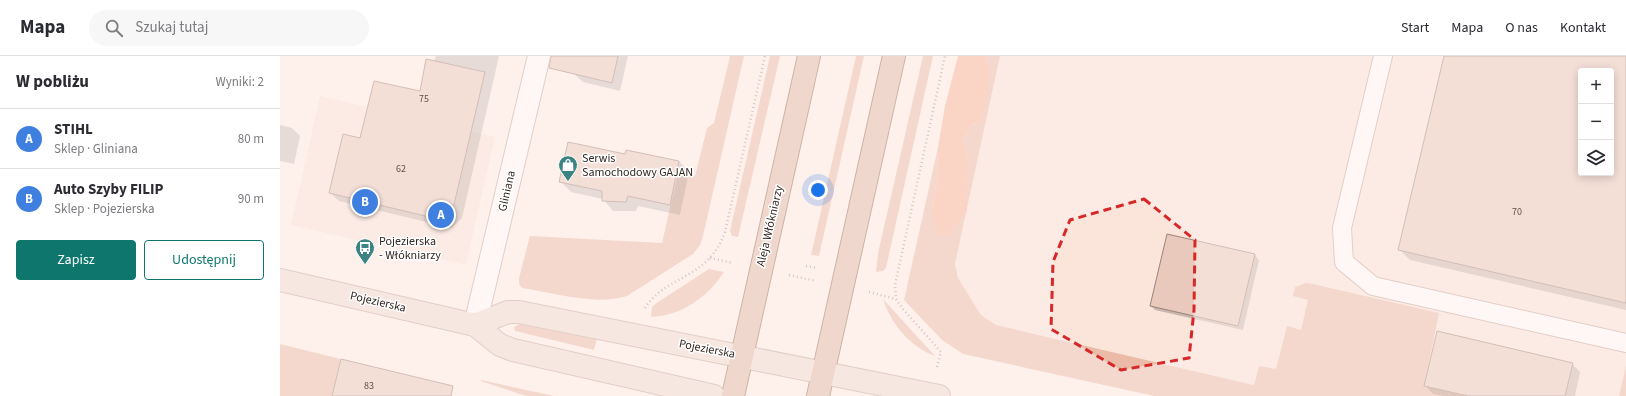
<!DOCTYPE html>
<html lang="pl">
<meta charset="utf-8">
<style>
:root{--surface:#fff;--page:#f7f7f7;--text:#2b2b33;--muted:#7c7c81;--line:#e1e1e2;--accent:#0f766e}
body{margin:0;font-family:"Source Sans 3",sans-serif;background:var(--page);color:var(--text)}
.controls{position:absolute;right:12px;top:12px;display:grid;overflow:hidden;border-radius:4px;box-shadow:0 2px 10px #0003}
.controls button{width:36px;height:36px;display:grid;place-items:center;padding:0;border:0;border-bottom:1px solid var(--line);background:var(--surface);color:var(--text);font:20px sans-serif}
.you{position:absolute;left:538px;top:134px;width:14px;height:14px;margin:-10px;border:3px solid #fff;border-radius:50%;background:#1a73e8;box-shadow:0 0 0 6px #1a73e833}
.badge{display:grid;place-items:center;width:26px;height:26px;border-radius:50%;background:var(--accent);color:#fff;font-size:13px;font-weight:700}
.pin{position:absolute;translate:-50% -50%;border:2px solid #fff;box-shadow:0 1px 4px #0006}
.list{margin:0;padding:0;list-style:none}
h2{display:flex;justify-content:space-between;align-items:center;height:52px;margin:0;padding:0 16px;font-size:17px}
h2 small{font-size:13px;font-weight:400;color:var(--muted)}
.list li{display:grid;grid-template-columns:26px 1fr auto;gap:12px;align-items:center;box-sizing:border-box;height:60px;padding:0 16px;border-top:1px solid var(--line)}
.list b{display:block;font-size:15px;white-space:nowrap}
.list p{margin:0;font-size:13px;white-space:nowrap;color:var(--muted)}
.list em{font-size:13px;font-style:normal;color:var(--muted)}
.actions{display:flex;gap:8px;padding:12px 16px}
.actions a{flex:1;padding:9px 0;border:1px solid var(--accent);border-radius:4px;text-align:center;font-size:14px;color:var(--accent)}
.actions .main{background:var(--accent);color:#fff}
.icon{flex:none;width:22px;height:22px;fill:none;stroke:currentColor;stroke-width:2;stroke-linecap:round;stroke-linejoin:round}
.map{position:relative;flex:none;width:1346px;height:340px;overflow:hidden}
header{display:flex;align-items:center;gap:24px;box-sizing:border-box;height:56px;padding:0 20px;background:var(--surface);border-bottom:1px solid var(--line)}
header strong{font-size:19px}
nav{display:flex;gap:22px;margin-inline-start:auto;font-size:14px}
.search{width:280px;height:36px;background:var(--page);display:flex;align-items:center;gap:10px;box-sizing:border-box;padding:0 14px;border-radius:22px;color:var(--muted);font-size:15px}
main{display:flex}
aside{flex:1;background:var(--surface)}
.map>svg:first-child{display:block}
.built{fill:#fbe4da;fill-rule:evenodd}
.green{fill:#ebbba7}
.forest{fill:#f5b295}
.shadow{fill:#0003;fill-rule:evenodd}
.building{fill:#e8c9bc;stroke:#9e8277;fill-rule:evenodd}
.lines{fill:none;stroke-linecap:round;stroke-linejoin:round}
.lane-casing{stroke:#c2a598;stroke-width:20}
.street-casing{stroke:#c2a598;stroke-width:24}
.secondary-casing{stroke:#c2a598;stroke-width:24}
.primary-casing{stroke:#956651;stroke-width:24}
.path{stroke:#a39691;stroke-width:2.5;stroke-dasharray:1 3;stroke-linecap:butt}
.lane{stroke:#fff;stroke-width:18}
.street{stroke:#fff;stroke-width:22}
.secondary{stroke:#efdbd3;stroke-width:22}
.primary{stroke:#dfb8a6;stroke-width:22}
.marked{fill:none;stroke:#d62828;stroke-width:3;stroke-dasharray:8 5;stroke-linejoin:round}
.labels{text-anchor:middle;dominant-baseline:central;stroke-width:3;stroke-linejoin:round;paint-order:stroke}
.number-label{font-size:10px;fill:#605048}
.poi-label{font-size:12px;fill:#332722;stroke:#fff;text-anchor:start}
.street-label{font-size:12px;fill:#332722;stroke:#fff}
</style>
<header>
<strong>Mapa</strong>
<div class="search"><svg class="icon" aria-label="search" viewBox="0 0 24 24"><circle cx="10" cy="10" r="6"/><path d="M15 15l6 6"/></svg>Szukaj tutaj</div>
<nav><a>Start</a><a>Mapa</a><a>O nas</a><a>Kontakt</a></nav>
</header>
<main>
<aside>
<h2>W pobliżu<small>Wyniki: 2</small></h2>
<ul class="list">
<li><span class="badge" style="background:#3f7fe0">A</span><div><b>STIHL</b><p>Sklep · Gliniana</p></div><em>80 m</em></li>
<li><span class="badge" style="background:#3f7fe0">B</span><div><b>Auto Szyby FILIP</b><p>Sklep · Pojezierska</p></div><em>90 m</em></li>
</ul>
<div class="actions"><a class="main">Zapisz</a><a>Udostępnij</a></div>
</aside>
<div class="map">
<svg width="1346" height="340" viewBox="0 0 1346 340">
<rect width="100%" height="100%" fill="#fef1ec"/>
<g class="built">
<path d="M720,0H1346V340H1022L716,269L700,259L678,222L675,208ZM1301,15H1331V117H1301Z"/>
<polygon points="40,40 215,81 186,209 11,169"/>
</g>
<g class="green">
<path d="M450,0H464L423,180L420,189L413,198L347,240C316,250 275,237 242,232L239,228V222L250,180L382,187L398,117L415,120L427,72L434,67Z"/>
<polygon points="490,0 500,0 458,181 452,180 450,175"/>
<polygon points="576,0 584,0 539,200 531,199"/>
<polygon points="643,0 653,0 606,212 603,215 596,216 598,197"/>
<polygon points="705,0 720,0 675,208 678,222 701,259 716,269 974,329 979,310 996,313 1007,270 1021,274 1028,244 1013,240 1015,231 1026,227 1033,228 1159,257 1144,330 1188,340 874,340 683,298 662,284 624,244 658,91 657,125 652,153 688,101 683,83 693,67 698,68 710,15"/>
<path d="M429,213L444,216C428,241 401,260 371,261L372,251L378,246Z"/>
<path d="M603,243L655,300C630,291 611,268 603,243Z"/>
<polygon points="240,268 317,283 314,294 235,275 234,271"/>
<polygon points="0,288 61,303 52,340 0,340"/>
<polygon points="1346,310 1346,340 1339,340"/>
<polygon points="201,324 274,340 246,340 201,325"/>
</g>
<polygon class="forest" points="678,0 705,0 710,15 705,49 699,68 693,67 683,83 688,101 687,155 670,178 657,178 652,153 657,125 658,91 665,50"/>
<g class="shadow">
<polygon points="156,0 219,0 182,162 171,172 59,145 50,136 81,83 140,37"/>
<polygon points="299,0 348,0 340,35 303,26 294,18"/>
<path d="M1165,0H1346V254L1130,204L1120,194ZM1301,15H1331V117H1301Z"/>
<polygon points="0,69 12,72 20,80 14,108 0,105"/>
<polygon points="346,100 399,105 409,116 400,159 358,150 356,155 333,155 323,143 291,136 281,126"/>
<polygon points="975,199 979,204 963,274 875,254 871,250"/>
<polygon points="1292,308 1300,316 1295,340 1163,340 1153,338 1145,329"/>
</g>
<g class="building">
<polygon points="271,0 338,0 332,27 269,12"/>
<path d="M1164,0H1346V247L1118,194ZM1301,15H1331V117H1301Z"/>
<polygon points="146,3 205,16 173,153 162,164 49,137 63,78 80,82 94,25 140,35"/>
<polygon points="288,86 345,98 346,94 399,105 390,149 348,140 346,146 322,145 322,135 279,126"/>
<polygon points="887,178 975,198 958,270 870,250"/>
<polygon points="1157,275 1293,307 1285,340 1188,340 1144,330"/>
<polygon points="61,303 173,330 171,340 52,340"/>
</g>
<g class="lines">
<defs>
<polyline id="lane" points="1103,0 1062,172 1064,206 1093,230 1346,287"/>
<polyline id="street" points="195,269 259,0"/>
<g id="secondary">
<polyline points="0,224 195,269 220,289 233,294 434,340"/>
<polyline points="195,269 228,256 239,256 659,340"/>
</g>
<g id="primary">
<polyline points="453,340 529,0"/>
<polyline points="538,340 614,0"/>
</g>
</defs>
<use href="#lane" class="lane-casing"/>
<use href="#street" class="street-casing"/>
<use href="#secondary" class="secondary-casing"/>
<use href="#primary" class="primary-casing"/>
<g class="path">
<polyline points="430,202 453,207"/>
<polyline points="526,210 537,212"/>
<polyline points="509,219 536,225"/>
<polyline points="589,236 616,243"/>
<path d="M365,252C387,218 428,224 445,176L485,0"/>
<polyline points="657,311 661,296 622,252 616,243 615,229 665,0"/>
</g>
<use href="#lane" class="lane"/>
<use href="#street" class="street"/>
<use href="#secondary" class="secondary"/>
<use href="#primary" class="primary"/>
</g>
<path d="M0 0H1346V340H0ZM864,143L915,184L914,254L909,302L841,314L771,273L773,206L790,164Z" fill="#fef1ec" fill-opacity=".55" fill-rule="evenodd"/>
<path class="marked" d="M864,143L915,184L914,254L909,302L841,314L771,273L773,206L790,164Z"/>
<defs>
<symbol id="shop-pin" viewBox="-11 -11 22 30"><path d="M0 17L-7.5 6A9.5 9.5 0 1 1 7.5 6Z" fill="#3c8483" stroke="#fff"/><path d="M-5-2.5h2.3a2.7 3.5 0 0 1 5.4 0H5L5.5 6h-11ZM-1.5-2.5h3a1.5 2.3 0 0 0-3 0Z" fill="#fff"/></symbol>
<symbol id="bus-pin" viewBox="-11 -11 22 30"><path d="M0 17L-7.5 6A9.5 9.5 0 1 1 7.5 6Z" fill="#3c8483" stroke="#fff"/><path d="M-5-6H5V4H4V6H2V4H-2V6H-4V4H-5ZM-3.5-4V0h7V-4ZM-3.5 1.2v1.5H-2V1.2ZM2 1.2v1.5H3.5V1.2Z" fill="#fff"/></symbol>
</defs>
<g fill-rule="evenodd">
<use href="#shop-pin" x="277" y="98" width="22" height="30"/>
<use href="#bus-pin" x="74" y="181" width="22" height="30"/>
</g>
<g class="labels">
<g class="number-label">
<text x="144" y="43">75</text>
<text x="121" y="113">62</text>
<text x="1237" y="156">70</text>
<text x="89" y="330">83</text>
</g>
<g class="poi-label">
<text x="302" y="102">Serwis<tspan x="302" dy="14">Samochodowy GAJAN</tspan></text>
<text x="99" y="185">Pojezierska<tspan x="99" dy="14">- Włókniarzy</tspan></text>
</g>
<g class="street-label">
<text transform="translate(227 135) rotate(-77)">Gliniana</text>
<text transform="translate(490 170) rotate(-77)">Aleja Włókniarzy</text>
<text transform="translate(98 246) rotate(13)">Pojezierska</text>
<text transform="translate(427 293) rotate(11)">Pojezierska</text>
</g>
</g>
</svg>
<div class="controls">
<button>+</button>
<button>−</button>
<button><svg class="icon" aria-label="layers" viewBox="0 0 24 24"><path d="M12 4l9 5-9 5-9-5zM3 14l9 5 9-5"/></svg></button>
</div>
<div class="you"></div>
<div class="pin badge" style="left:161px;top:159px;background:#3f7fe0">A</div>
<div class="pin badge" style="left:85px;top:146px;background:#3f7fe0">B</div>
</div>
</main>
